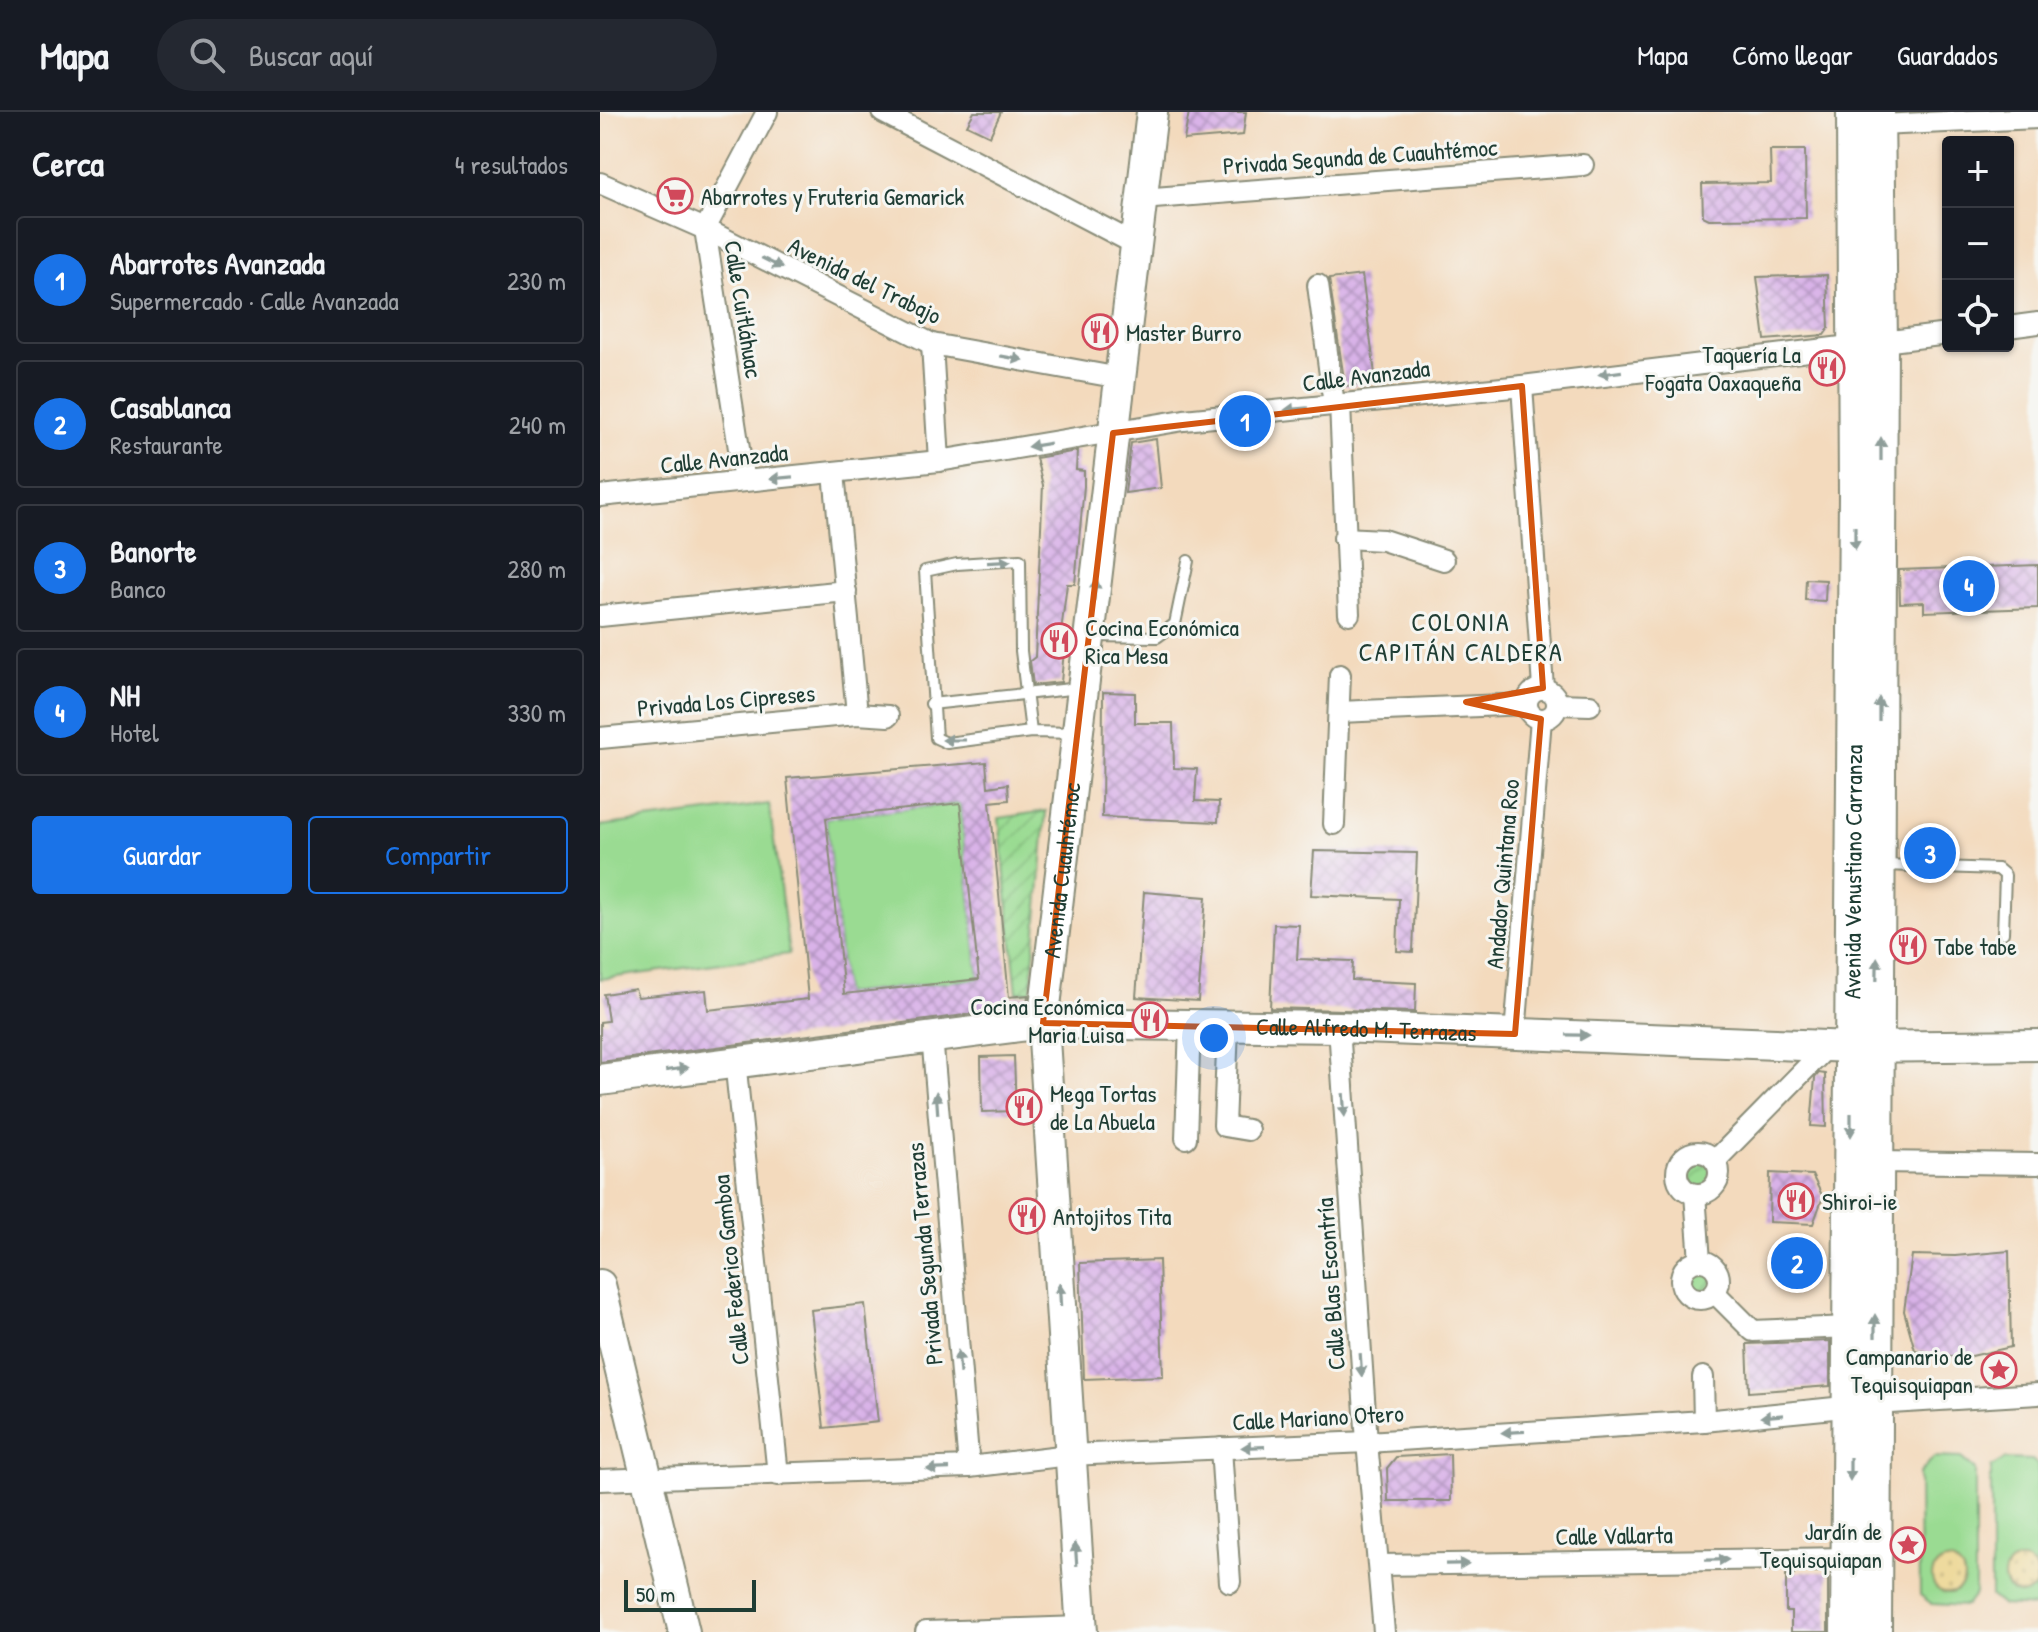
<!DOCTYPE html>
<html lang="es">
<meta charset="utf-8">
<style>
:root{--surface:#171b24;--page:#242831;--text:#f1f3f6;--muted:#9ea1a6;--line:#363941;--accent:#1a73e8}
body{margin:0;font-family:"Patrick Hand",sans-serif;background:var(--page);color:var(--text)}
.controls{position:absolute;right:24px;top:24px;display:grid;overflow:hidden;border-radius:8px;box-shadow:0 2px 6px #0004}
.controls button{width:72px;height:72px;display:grid;place-items:center;padding:0;border:0;border-bottom:2px solid var(--line);background:var(--surface);color:var(--text);font:40px sans-serif}
.scale{position:absolute;left:24px;bottom:20px;width:132px;box-sizing:border-box;padding-left:8px;border:4px solid #1f3d34;border-top:0;font-size:22px;line-height:28px;white-space:nowrap;color:#1f3d34;-webkit-text-stroke:6px #f6f6f2;paint-order:stroke}
.you{position:absolute;left:614px;top:926px;width:28px;height:28px;margin:-20px;border:6px solid #fff;border-radius:50%;background:#1a73e8;box-shadow:0 0 0 12px #1a73e833}
.badge{display:grid;place-items:center;width:52px;height:52px;border-radius:50%;background:var(--accent);color:#fff;font-size:26px;font-weight:700}
.pin{position:absolute;translate:-50% -50%;border:4px solid #fff;box-shadow:0 2px 8px #0006}
.list{margin:0;padding:0;list-style:none}
h2{display:flex;justify-content:space-between;align-items:center;height:104px;margin:0;padding:0 32px;font-size:34px}
h2 small{font-size:26px;font-weight:400;color:var(--muted)}
.list li{display:grid;grid-template-columns:52px 1fr auto;gap:24px;align-items:center;box-sizing:border-box;height:128px;margin:0 16px 16px;padding:0 16px;border:2px solid var(--line);border-radius:8px}
.list b{display:block;font-size:30px;white-space:nowrap}
.list p{margin:0;font-size:26px;white-space:nowrap;color:var(--muted)}
.list em{font-size:26px;font-style:normal;color:var(--muted)}
.actions{display:flex;gap:16px;padding:24px 32px}
.actions a{flex:1;padding:18px 0;border:2px solid var(--accent);border-radius:8px;text-align:center;font-size:28px;color:var(--accent)}
.actions .main{background:var(--accent);color:#fff}
.icon{flex:none;width:44px;height:44px;fill:none;stroke:currentColor;stroke-width:2;stroke-linecap:round;stroke-linejoin:round}
.map{position:relative;flex:none;width:1438px;height:1520px;overflow:hidden}
header{display:flex;align-items:center;gap:48px;box-sizing:border-box;height:112px;padding:0 40px;background:var(--surface);border-bottom:2px solid var(--line)}
header strong{font-size:38px}
nav{display:flex;gap:44px;margin-inline-start:auto;font-size:28px}
.search{width:560px;height:72px;background:var(--page);display:flex;align-items:center;gap:20px;box-sizing:border-box;padding:0 28px;border-radius:44px;color:var(--muted);font-size:30px}
main{display:flex}
aside{flex:1;background:var(--surface)}
.map>svg:first-child{display:block}
.green{fill:#9adb92;stroke:#5c8c63;stroke-width:2}
.sand{fill:url(#sand-dots);stroke:#868c69;stroke-width:2}
.garden{fill:url(#garden-furrows);stroke:#5c8c63;stroke-width:2}
.building{fill:url(#building-cross-hatch);fill-rule:evenodd}
.lines{fill:none;stroke-linecap:round;stroke-linejoin:round}
.lane-casing{stroke:#898c78;stroke-width:14}
.street-casing{stroke:#898c78;stroke-width:24}
.secondary-casing{stroke:#898c78;stroke-width:34}
.primary-casing{stroke:#898c78;stroke-width:36}
.lane{stroke:#fff;stroke-width:10}
.street{stroke:#fff;stroke-width:20}
.secondary{stroke:#fff;stroke-width:30}
.primary{stroke:#fff;stroke-width:32}
.oneway{fill:#8f9e9a}
.marked{fill:none;stroke:#d45610;stroke-width:6;stroke-linejoin:round}
.labels{text-anchor:middle;dominant-baseline:central;stroke-width:6;stroke-linejoin:round;paint-order:stroke}
.street-label{font-size:24px;fill:#1f3d34;stroke:#f6f6f2}
.poi-label{font-size:24px;fill:#1f3d34;stroke:#f6f6f2;text-anchor:start}
.neighbourhood-label{font-size:26px;letter-spacing:2px;fill:#1f3d34;stroke:#f6f6f2}
</style>
<header>
<strong>Mapa</strong>
<div class="search"><svg class="icon" aria-label="search" viewBox="0 0 24 24"><circle cx="10" cy="10" r="6"/><path d="M15 15l6 6"/></svg>Buscar aquí</div>
<nav><a>Mapa</a><a>Cómo llegar</a><a>Guardados</a></nav>
</header>
<main>
<aside>
<h2>Cerca<small>4 resultados</small></h2>
<ul class="list">
<li><span class="badge">1</span><div><b>Abarrotes Avanzada</b><p>Supermercado · Calle Avanzada</p></div><em>230 m</em></li>
<li><span class="badge">2</span><div><b>Casablanca</b><p>Restaurante</p></div><em>240 m</em></li>
<li><span class="badge">3</span><div><b>Banorte</b><p>Banco</p></div><em>280 m</em></li>
<li><span class="badge">4</span><div><b>NH</b><p>Hotel</p></div><em>330 m</em></li>
</ul>
<div class="actions"><a class="main">Guardar</a><a>Compartir</a></div>
</aside>
<div class="map">
<svg width="1438" height="1520" viewBox="0 0 1438 1520">
<defs>
<pattern id="sand-dots" width="8" height="8" patternUnits="userSpaceOnUse" patternTransform="scale(2)"><rect width="8" height="8" fill="#eeda9e"/><path d="M2 2h.1M6 6h.1" fill="none" stroke="#ccbc89" stroke-width="1.8" stroke-linecap="round"/></pattern>
<pattern id="garden-furrows" width="10" height="10" patternUnits="userSpaceOnUse" patternTransform="scale(2)"><rect width="10" height="10" fill="#9adb92"/><path d="M-1 1l2-2M0 10L10 0M9 11l2-2" fill="none" stroke="#84bd7e"/></pattern>
<pattern id="building-cross-hatch" width="8" height="8" patternUnits="userSpaceOnUse" patternTransform="scale(2)"><rect width="8" height="8" fill="#d9b2e8"/><path d="M0 0l8 8M0 8l8-8" fill="none" stroke="#af92bd"/></pattern>
</defs>
<rect width="100%" height="100%" fill="#f6f6f2"/>
<filter id="ink" filterUnits="userSpaceOnUse"><feTurbulence type="fractalNoise" baseFrequency=".0125" numOctaves="2"/><feDisplacementMap in="SourceGraphic" scale="16" xChannelSelector="R" yChannelSelector="G"/><feConvolveMatrix kernelMatrix="1 2 1 2 8 2 1 2 1" color-interpolation-filters="sRGB"/></filter>
<filter id="wash" filterUnits="userSpaceOnUse"><feTurbulence type="fractalNoise" baseFrequency=".006" numOctaves="4" result="noise"/><feDisplacementMap in="SourceGraphic" scale="32" xChannelSelector="R" yChannelSelector="G"/><feGaussianBlur stdDeviation="1.8" result="paint"/><feColorMatrix in="noise" values="0 0 0 0 0 0 0 0 0 0 0 0 0 0 0 0 0 1.4 0 .05"/><feComposite in="paint" operator="in"/></filter>
<g filter="url(#wash)">
<rect width="100%" height="100%" fill="#f3dabd"/>
<g class="green">
<polygon points="360,691 379,867 244,882 226,706"/>
<polygon points="169,692 189,842 0,867 0,714"/>
<polygon points="1334,1345 1361,1346 1375,1358 1375,1482 1366,1494 1332,1492 1320,1483 1319,1362"/>
<polygon points="1405,1347 1432,1348 1438,1353 1436,1495 1402,1493 1391,1484 1391,1355"/>
</g>
<g class="sand">
<circle cx="1421" cy="1465" r="17"/>
<circle cx="1348" cy="1465" r="16"/>
</g>
<g class="garden">
<polygon points="446,699 431,879 417,881 399,706"/>
<circle cx="1097" cy="1062" r="16"/>
<circle cx="1101" cy="1168" r="16"/>
</g>
<g id="blocks">
<g class="building">
<polygon points="374,0 401,0 390,24 367,13"/>
<polygon points="589,0 646,0 643,23 584,28"/>
<polygon points="1170,38 1205,38 1206,106 1109,107 1103,104 1102,72 1171,71"/>
<polygon points="762,163 776,270 745,274 729,167"/>
<polygon points="1227,163 1229,216 1224,223 1165,228 1157,165"/>
<polygon points="556,327 561,376 525,381 531,331"/>
<polygon points="477,339 476,358 484,359 484,374 475,472 467,472 460,528 465,528 461,570 433,573 430,549 435,545 443,373 436,346"/>
<polygon points="1438,453 1438,496 1324,500 1324,490 1300,491 1299,458"/>
<polygon points="1206,467 1226,468 1225,489 1205,488"/>
<polygon points="503,580 535,581 535,611 573,611 574,656 597,657 595,689 619,690 618,710 502,705"/>
<path d="M386,650L388,675L408,672L409,688L390,690L409,885L428,883L427,895L0,950V910L8,909L4,882L35,877L38,885L106,878L108,898L208,887L187,666ZM360,691L379,867L244,882L226,706Z"/>
<polygon points="714,739 817,741 813,840 797,839 799,787 711,783"/>
<polygon points="544,780 606,785 598,889 536,885"/>
<polygon points="674,812 699,813 697,847 753,849 752,868 816,871 815,900 670,896"/>
<polygon points="414,944 416,999 382,1000 381,945"/>
<polygon points="1219,961 1225,962 1226,1015 1211,1014 1215,966"/>
<polygon points="1170,1061 1212,1063 1223,1085 1213,1112 1169,1110"/>
<polygon points="1409,1139 1411,1235 1363,1246 1315,1238 1304,1199 1312,1143 1355,1144"/>
<polygon points="559,1148 563,1264 484,1267 480,1151"/>
<polygon points="265,1192 278,1310 224,1316 211,1198"/>
<polygon points="1230,1229 1230,1274 1149,1280 1147,1232"/>
<polygon points="850,1342 851,1389 788,1389 787,1356 796,1345"/>
<polygon points="1194,1460 1228,1460 1228,1520 1191,1520 1191,1500 1186,1500 1186,1463 1194,1463"/>
</g>
</g>
</g>
<g filter="url(#ink)">
<use href="#blocks" fill-opacity="0" stroke="#898c78" stroke-width="2"/>
<g class="lines">
<defs>
<g id="lane">
<polyline points="494,524 557,525 575,512 588,449"/>
<polyline points="331,592 480,576"/>
<polyline points="431,620 421,539 420,448 357,452 325,459 336,626 347,631 431,620 476,621"/>
<polyline points="1284,753 1398,757 1405,763 1403,821"/>
</g>
<g id="street">
<polyline points="282,0 535,132"/>
<polyline points="1278,13 1438,6"/>
<polyline points="0,71 105,117 332,232 520,266"/>
<polyline points="541,87 983,53"/>
<polyline points="718,173 734,293"/>
<polyline points="1408,215 1438,211"/>
<polyline points="332,232 339,349"/>
<polyline points="922,274 943,576"/>
<polyline points="740,292 749,502"/>
<polyline points="234,361 257,602"/>
<polyline points="144,369 105,117 167,0"/>
<polyline points="0,384 339,349 584,308 922,274 1348,222"/>
<polyline points="744,426 783,428 844,448"/>
<polyline points="0,504 246,479"/>
<circle cx="942" cy="592" r="15"/>
<polyline points="957,592 990,593"/>
<polyline points="739,600 926,592"/>
<polyline points="0,626 257,602 288,604"/>
<polyline points="734,712 740,563"/>
<polyline points="628,914 624,1014 648,1018"/>
<polyline points="739,915 767,1330 784,1520"/>
<polyline points="915,922 941,607"/>
<polyline points="332,924 369,1355"/>
<polyline points="135,948 178,1363"/>
<polyline points="586,1026 590,913"/>
<circle cx="1098" cy="1061" r="21"/>
<polyline points="1115,1049 1228,934"/>
<polyline points="1275,1050 1438,1052"/>
<polyline points="1095,1082 1100,1149"/>
<circle cx="1100" cy="1168" r="19"/>
<polyline points="1115,1181 1153,1219 1250,1215"/>
<polyline points="1103,1265 1104,1309"/>
<polyline points="621,1336 630,1470"/>
<polyline points="0,1368 369,1355 469,1343 767,1330 1104,1309 1274,1292 1438,1282"/>
<polyline points="779,1453 1250,1446"/>
<polyline points="326,1520 481,1515"/>
</g>
<g id="secondary">
<path id="s1" d="M0,968L443,911L739,915L1252,935L1438,933"/>
<polyline points="0,1173 84,1520"/>
<path id="s2" d="M482,1520L443,911L552,0"/>
</g>
<g id="primary">
<path id="s3" d="M1247,1520L1255,382L1253,0"/>
<polyline points="1275,1520 1281,231 1278,0"/>
</g>
</defs>
<use href="#lane" class="lane-casing"/>
<use href="#street" class="street-casing"/>
<use href="#secondary" class="secondary-casing"/>
<use href="#primary" class="primary-casing"/>
<use href="#lane" class="lane"/>
<use href="#street" class="street"/>
<use href="#secondary" class="secondary"/>
<use href="#primary" class="primary"/>
</g>
<defs><path id="oneway-solid" d="M-6-.8H1V-3.2L6.5 0L1 3.2V.8H-6Z" transform="scale(2)"/></defs>
<g class="oneway">
<use href="#oneway-solid" transform="translate(172 151) rotate(27)"/>
<use href="#oneway-solid" transform="translate(412 246) rotate(10)"/>
<use href="#oneway-solid" transform="translate(1010 261) rotate(172)"/>
<use href="#oneway-solid" transform="translate(696 297) rotate(174)"/>
<use href="#oneway-solid" transform="translate(439 333) rotate(171)"/>
<use href="#oneway-solid" transform="translate(1281 337) rotate(-90)"/>
<use href="#oneway-solid" transform="translate(181 366) rotate(175)"/>
<use href="#oneway-solid" transform="translate(1255 426) rotate(90)"/>
<use href="#oneway-solid" transform="translate(399 450) rotate(-3)"/>
<use href="#oneway-solid" transform="translate(495 478) rotate(-83)"/>
<use href="#oneway-solid" transform="translate(1279 597) rotate(-90)"/>
<use href="#oneway-solid" transform="translate(354 628) rotate(-180)"/>
<use href="#oneway-solid" transform="translate(1277 857) rotate(-89)"/>
<use href="#oneway-solid" transform="translate(978 923) rotate(1)"/>
<use href="#oneway-solid" transform="translate(77 957) rotate(-8)"/>
<use href="#oneway-solid" transform="translate(337 991) rotate(-94)"/>
<use href="#oneway-solid" transform="translate(744 993) rotate(86)"/>
<use href="#oneway-solid" transform="translate(1251 1013) rotate(90)"/>
<use href="#oneway-solid" transform="translate(460 1183) rotate(-93)"/>
<use href="#oneway-solid" transform="translate(1275 1214) rotate(-90)"/>
<use href="#oneway-solid" transform="translate(359 1250) rotate(-95)"/>
<use href="#oneway-solid" transform="translate(761 1253) rotate(86)"/>
<use href="#oneway-solid" transform="translate(1172 1304) rotate(175)"/>
<use href="#oneway-solid" transform="translate(913 1320) rotate(177)"/>
<use href="#oneway-solid" transform="translate(653 1335) rotate(178)"/>
<use href="#oneway-solid" transform="translate(338 1357) rotate(178)"/>
<use href="#oneway-solid" transform="translate(1250 1357) rotate(90)"/>
<use href="#oneway-solid" transform="translate(476 1442) rotate(-94)"/>
<use href="#oneway-solid" transform="translate(1117 1448) rotate(-1)"/>
<use href="#oneway-solid" transform="translate(857 1452) rotate(-1)"/>
</g>
</g>
<path class="marked" d="M922,274L943,576L866,590L941,607L915,922L443,911L513,321Z"/>
<defs>
<symbol id="supermarket-ring" viewBox="-11 -11 22 22"><circle r="9.5" fill="#f6f6f2" stroke="#d1495b" stroke-width="1.5"/><path d="M-6-5.5h2.5l.6 2H6L4.5 2H-2.5L-4.4-4H-6ZM-1.5 3.2a1.3 1.3 0 1 0 .1 0ZM3 3.2a1.3 1.3 0 1 0 .1 0Z" fill="#d1495b"/></symbol>
<symbol id="restaurant-ring" viewBox="-11 -11 22 22"><circle r="9.5" fill="#f6f6f2" stroke="#d1495b" stroke-width="1.5"/><path d="M-5-6h1v4h1v-4h1v4h1v-4h1v5L-1.5 .5V6h-2V.5L-5-1ZM5-6V6H3V1.5H1.5Q1.5-4 5-6Z" fill="#d1495b"/></symbol>
<symbol id="sight-ring" viewBox="-11 -11 22 22"><circle r="9.5" fill="#f6f6f2" stroke="#d1495b" stroke-width="1.5"/><path d="M0-6L1.8-2.2L6-1.7L2.9 1.2L3.7 5.4L0 3.3L-3.7 5.4L-2.9 1.2L-6-1.7L-1.8-2.2Z" fill="#d1495b"/></symbol>
</defs>
<g fill-rule="evenodd">
<use href="#supermarket-ring" x="55" y="64" width="40" height="40"/>
<use href="#restaurant-ring" x="480" y="200" width="40" height="40"/>
<use href="#restaurant-ring" x="1207" y="236" width="40" height="40"/>
<use href="#restaurant-ring" x="439" y="509" width="40" height="40"/>
<use href="#restaurant-ring" x="1288" y="814" width="40" height="40"/>
<use href="#restaurant-ring" x="530" y="888" width="40" height="40"/>
<use href="#restaurant-ring" x="404" y="975" width="40" height="40"/>
<use href="#restaurant-ring" x="1176" y="1069" width="40" height="40"/>
<use href="#restaurant-ring" x="407" y="1084" width="40" height="40"/>
<use href="#sight-ring" x="1379" y="1238" width="40" height="40"/>
<use href="#sight-ring" x="1288" y="1413" width="40" height="40"/>
</g>
<g class="labels">
<g class="street-label">
<text transform="translate(760 44) rotate(-4)">Privada Segunda de Cuauhtémoc</text>
<text transform="translate(265 168) rotate(26)">Avenida del Trabajo</text>
<text transform="translate(144 197) rotate(81)">Calle Cuitláhuac</text>
<text transform="translate(766 263) rotate(-7)">Calle Avanzada</text>
<text transform="translate(124 346) rotate(-6)">Calle Avanzada</text>
<text transform="translate(126 588) rotate(-5)">Privada Los Cipreses</text>
<text stroke="none"><textPath href="#s2" startOffset="764">Avenida Cuauhtémoc</textPath></text>
<text stroke="none"><textPath href="#s3" startOffset="760">Avenida Venustiano Carranza</textPath></text>
<text transform="translate(902 762) rotate(-85)">Andador Quintana Roo</text>
<text stroke="none"><textPath href="#s1" startOffset="770">Calle Alfredo M. Terrazas</textPath></text>
<text transform="translate(324 1142) rotate(-95)">Privada Segunda Terrazas</text>
<text transform="translate(130 1158) rotate(-96)">Calle Federico Gamboa</text>
<text transform="translate(730 1172) rotate(-94)">Calle Blas Escontría</text>
<text transform="translate(718 1305) rotate(-3)">Calle Mariano Otero</text>
<text transform="translate(1014 1423) rotate(-1)">Calle Vallarta</text>
</g>
<g class="poi-label">
<text x="101" y="84">Abarrotes y Fruteria Gemarick</text>
<text x="526" y="220">Master Burro</text>
<text x="1201" y="242" text-anchor="end">Taquería La<tspan x="1201" dy="28">Fogata Oaxaqueña</tspan></text>
<text x="485" y="515">Cocina Económica<tspan x="485" dy="28">Rica Mesa</tspan></text>
<text x="1334" y="834">Tabe tabe</text>
<text x="524" y="894" text-anchor="end">Cocina Económica<tspan x="524" dy="28">Maria Luisa</tspan></text>
<text x="450" y="981">Mega Tortas<tspan x="450" dy="28">de La Abuela</tspan></text>
<text x="1222" y="1089">Shiroi-ie</text>
<text x="453" y="1104">Antojitos Tita</text>
<text x="1373" y="1244" text-anchor="end">Campanario de<tspan x="1373" dy="28">Tequisquiapan</tspan></text>
<text x="1282" y="1419" text-anchor="end">Jardín de<tspan x="1282" dy="28">Tequisquiapan</tspan></text>
</g>
<g class="neighbourhood-label">
<text x="861" y="509">COLONIA<tspan x="861" dy="30">CAPITÁN CALDERA</tspan></text>
</g>
</g>
</svg>
<div class="controls">
<button>+</button>
<button>−</button>
<button><svg class="icon" aria-label="locate" viewBox="0 0 24 24"><circle cx="12" cy="12" r="6"/><path d="M12 2v4M12 18v4M2 12h4M18 12h4"/></svg></button>
</div>
<div class="scale">50 m</div>
<div class="you"></div>
<div class="pin badge" style="left:645px;top:309px">1</div>
<div class="pin badge" style="left:1197px;top:1151px">2</div>
<div class="pin badge" style="left:1330px;top:741px">3</div>
<div class="pin badge" style="left:1369px;top:474px">4</div>
</div>
</main>
